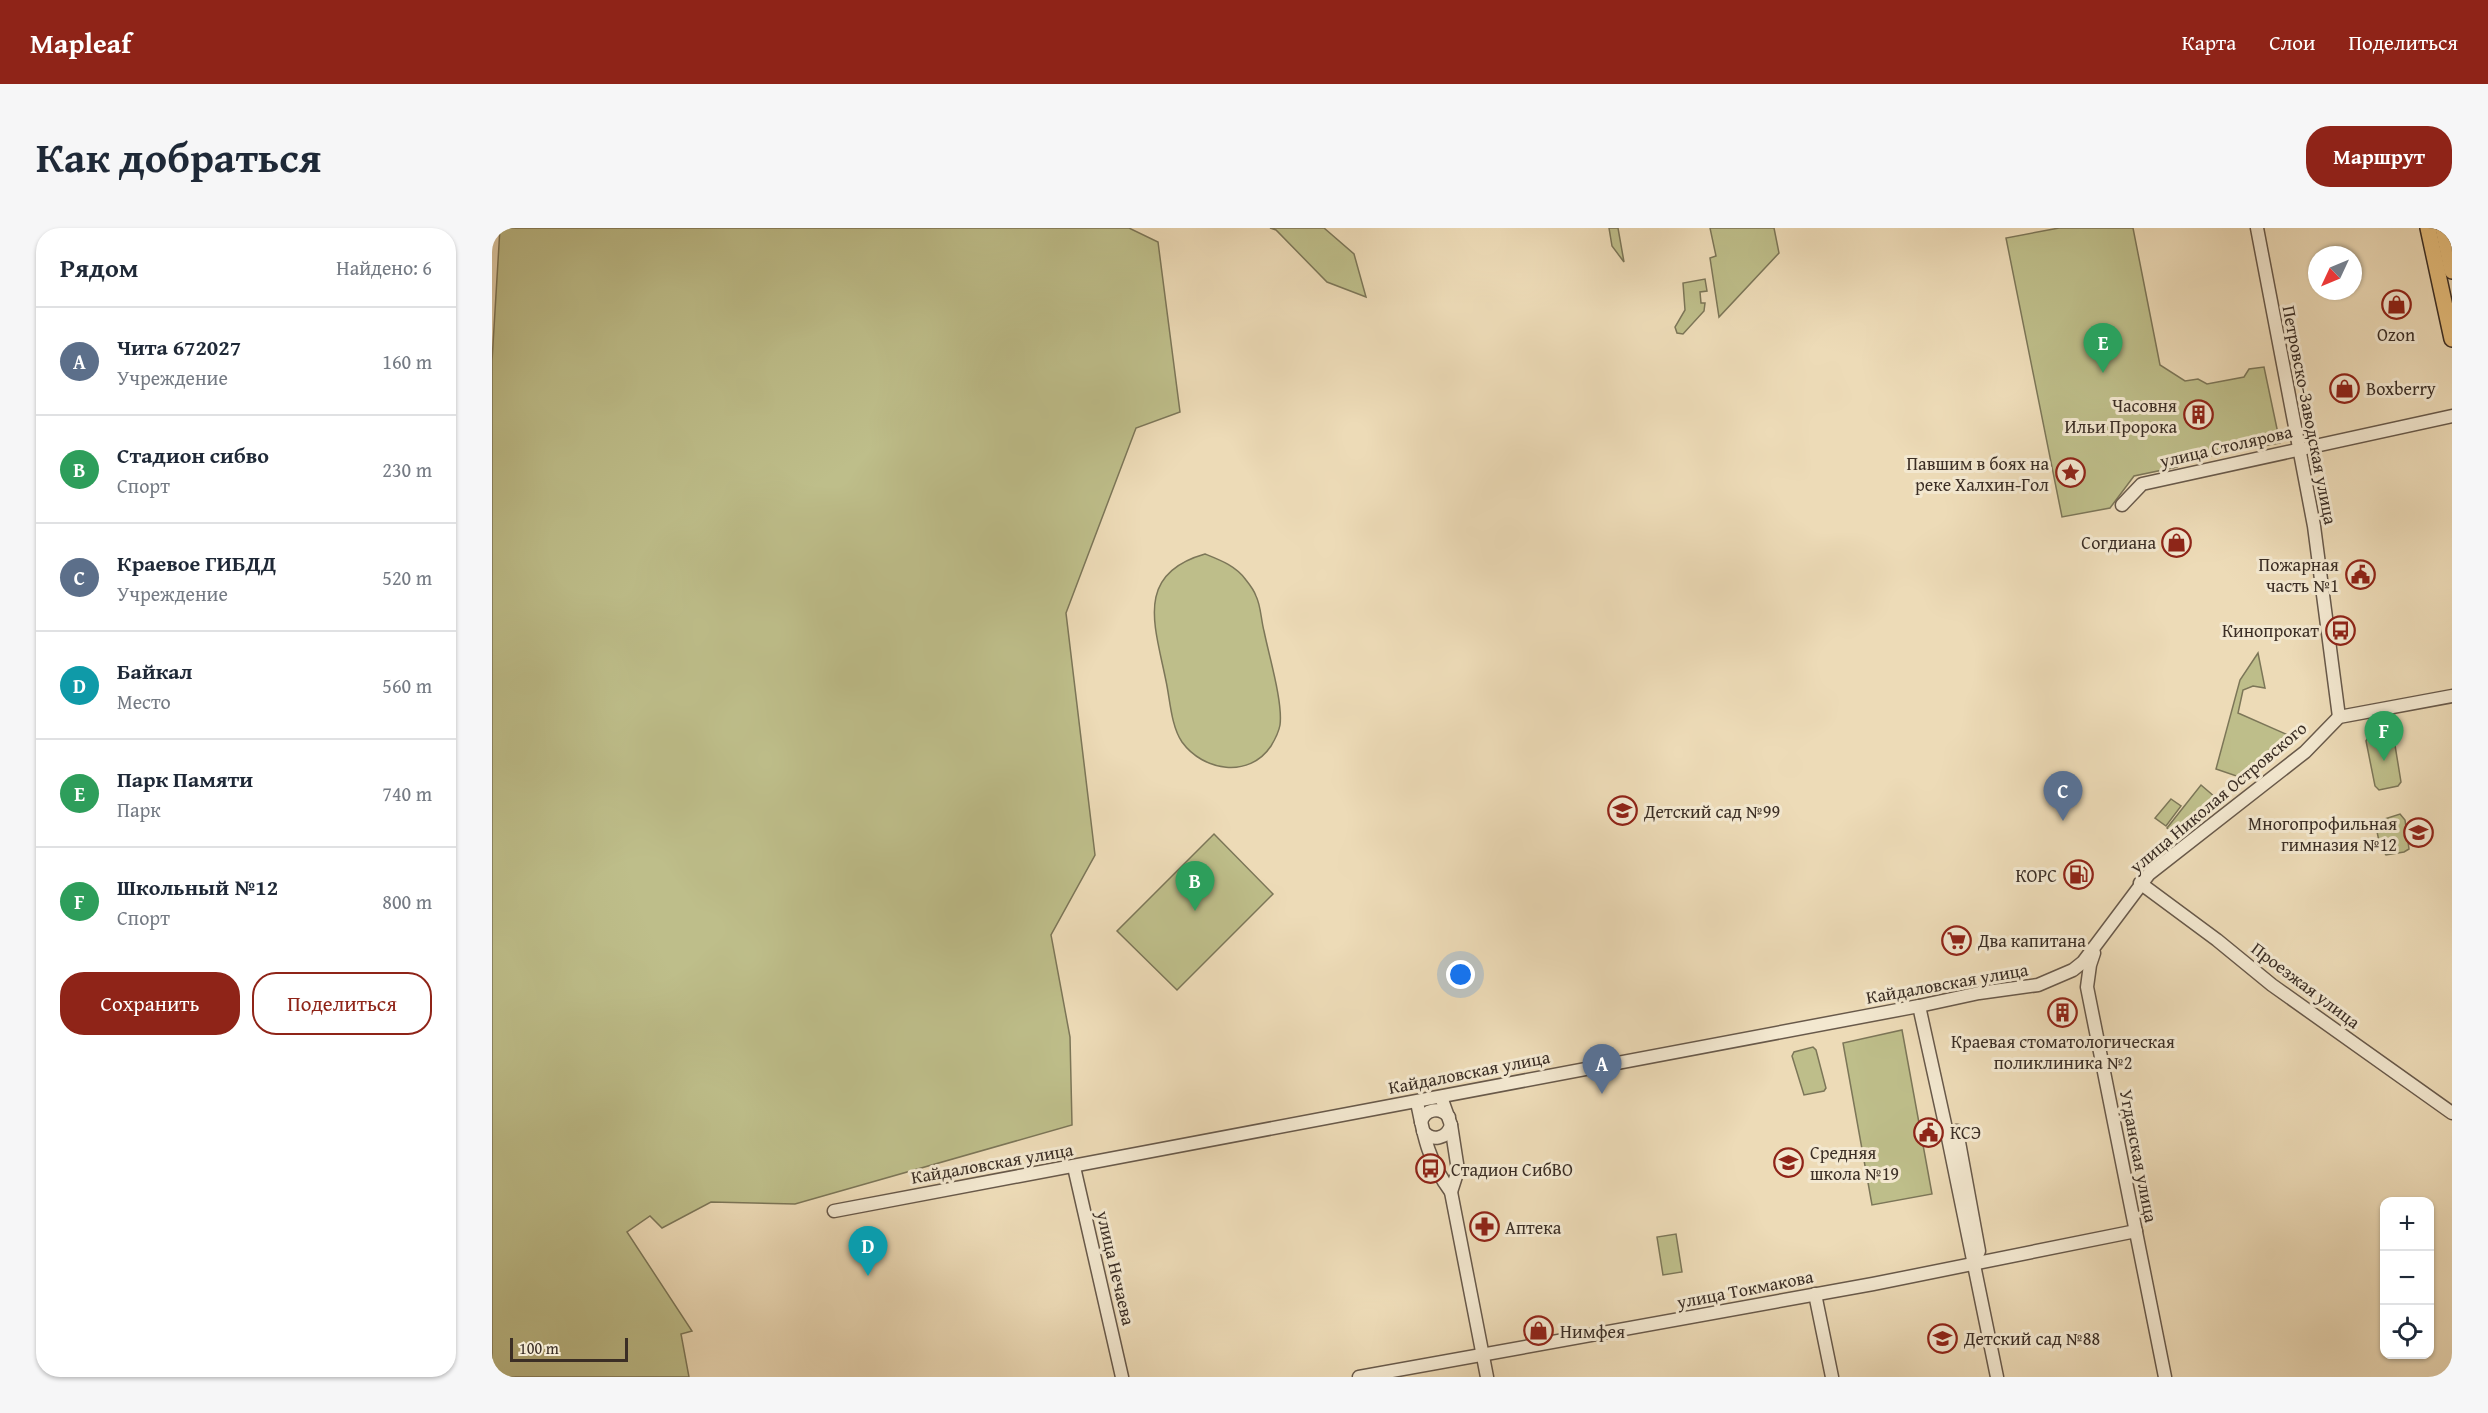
<!DOCTYPE html>
<html lang="ru">
<meta charset="utf-8">
<style>
:root{--surface:#fff;--page:#f6f6f7;--text:#1f2937;--muted:#747a83;--line:#e0e1e3;--accent:#8f2418}
body{margin:0;font-family:"Gentium Book Plus",serif;background:var(--page);color:var(--text)}
.controls{position:absolute;right:18px;bottom:18px;display:grid;overflow:hidden;border-radius:12px;box-shadow:0 2px 4px #0004}
.controls button{width:54px;height:54px;display:grid;place-items:center;padding:0;border:0;border-bottom:2px solid var(--line);background:var(--surface);color:var(--text);font:30px sans-serif}
.compass{position:absolute;left:1816px;top:18px;width:54px;height:54px;border-radius:50%;background:var(--surface);box-shadow:0 2px 4px #0004;rotate:226deg}
.scale{position:absolute;left:18px;bottom:15px;width:118px;box-sizing:border-box;padding-left:6px;border:3px solid #3b2e25;border-top:0;font-size:16px;line-height:21px;white-space:nowrap;color:#3b2e25;-webkit-text-stroke:4px #f3e8d0;paint-order:stroke}
.you{position:absolute;left:969px;top:747px;width:21px;height:21px;margin:-15px;border:4px solid #fff;border-radius:50%;background:#1a73e8;box-shadow:0 0 0 9px #1a73e833}
.badge{display:grid;place-items:center;width:39px;height:39px;border-radius:50%;background:var(--accent);color:#fff;font-size:20px;font-weight:700}
.pin{position:absolute;translate:-50% -50px;filter:drop-shadow(0 2px 3px #0008)}
.pin::after{content:'';position:absolute;top:32px;width:21px;height:18px;background:inherit;clip-path:polygon(0 0,100% 0,50% 100%)}
.list{margin:0;padding:0;list-style:none}
h2{display:flex;justify-content:space-between;align-items:center;height:78px;margin:0;padding:0 24px;font-size:26px}
h2 small{font-size:20px;font-weight:400;color:var(--muted)}
.list li{display:grid;grid-template-columns:39px 1fr auto;gap:18px;align-items:center;box-sizing:border-box;height:108px;padding:0 24px;border-top:2px solid var(--line)}
.list b{display:block;font-size:22px;white-space:nowrap}
.list p{margin:0;font-size:20px;white-space:nowrap;color:var(--muted)}
.list em{font-size:20px;font-style:normal;color:var(--muted)}
.actions{display:flex;gap:12px;padding:18px 24px}
.actions a{flex:1;padding:14px 0;border:2px solid var(--accent);border-radius:24px;text-align:center;font-size:21px;color:var(--accent)}
.actions .main{background:var(--accent);color:#fff}
.icon{flex:none;width:33px;height:33px;fill:none;stroke:currentColor;stroke-width:2;stroke-linecap:round;stroke-linejoin:round}
.map{position:relative;flex:none;width:1960px;height:1149px;overflow:hidden;border-radius:24px}
header{display:flex;align-items:center;gap:36px;box-sizing:border-box;height:84px;padding:0 30px;background:var(--accent);color:#fff}
header strong{font-size:28px}
nav{display:flex;gap:33px;margin-inline-start:auto;font-size:21px}
.intro{display:flex;align-items:center;justify-content:space-between;box-sizing:border-box;height:144px;padding:0 36px}
h1{margin:0;font-size:42px}
.button{padding:15px 27px;border-radius:24px;background:var(--accent);color:#fff;font-size:21px;font-weight:700}
main{display:flex;gap:36px;padding:0 36px}
aside{flex:1;background:var(--surface);border-radius:24px;box-shadow:0 2px 4px #0004}
.map>svg:first-child{display:block}
.green{fill:#bebe8a;stroke:#7c7658;stroke-width:1.5}
.lines{fill:none;stroke-linecap:round;stroke-linejoin:round}
.minor-casing{stroke:#68594a;stroke-width:15}
.major-casing{stroke:#3b2e25;stroke-width:18}
.minor{stroke:#f3e8d0;stroke-width:12}
.major{stroke:#e6be7c;stroke-width:15}
.labels{text-anchor:middle;dominant-baseline:central;stroke-width:6;stroke-linejoin:round;paint-order:stroke}
.poi-label{font-size:18px;fill:#3b2e25;stroke:#f3e8d0;text-anchor:start}
.street-label{font-size:18px;fill:#3b2e25;stroke:#f3e8d0}
</style>
<header>
<strong>Mapleaf</strong>
<nav><a>Карта</a><a>Слои</a><a>Поделиться</a></nav>
</header>
<div class="intro"><h1>Как добраться</h1><a class="button">Маршрут</a></div>
<main>
<aside>
<h2>Рядом<small>Найдено: 6</small></h2>
<ul class="list">
<li><span class="badge" style="background:#5c6f8a">A</span><div><b>Чита 672027</b><p>Учреждение</p></div><em>160 m</em></li>
<li><span class="badge" style="background:#2e9e5b">B</span><div><b>Стадион сибво</b><p>Спорт</p></div><em>230 m</em></li>
<li><span class="badge" style="background:#5c6f8a">C</span><div><b>Краевое ГИБДД</b><p>Учреждение</p></div><em>520 m</em></li>
<li><span class="badge" style="background:#0f9aa8">D</span><div><b>Байкал</b><p>Место</p></div><em>560 m</em></li>
<li><span class="badge" style="background:#2e9e5b">E</span><div><b>Парк Памяти</b><p>Парк</p></div><em>740 m</em></li>
<li><span class="badge" style="background:#2e9e5b">F</span><div><b>Школьный №12</b><p>Спорт</p></div><em>800 m</em></li>
</ul>
<div class="actions"><a class="main">Сохранить</a><a>Поделиться</a></div>
</aside>
<div class="map">
<svg width="1960" height="1149" viewBox="0 0 1960 1149">
<rect width="100%" height="100%" fill="#eddbb7"/>
<filter id="stains"><feTurbulence type="fractalNoise" baseFrequency=".00333" numOctaves="4"/><feColorMatrix values="0 0 0 0 .2 0 0 0 0 .09 0 0 0 0 .02 0 0 0 .5 -.17"/></filter>
<radialGradient id="worn" r=".72"><stop offset=".6" stop-color="#630" stop-opacity="0"/><stop offset="1" stop-color="#630" stop-opacity=".3"/></radialGradient>
<g class="green">
<polygon points="8,0 637,0 666,14 688,184 644,200 574,385 603,627 559,707 578,809 580,897 303,976 219,974 170,1000 158,988 135,1004 200,1103 189,1106 197,1149 0,1149 0,133"/>
<polygon points="778,0 832,0 862,26 874,69 835,54 784,2"/>
<polygon points="1117,0 1126,0 1132,34 1120,18"/>
<polygon points="1218,0 1282,0 1287,25 1227,89 1218,30 1224,28"/>
<polygon points="1567,0 1641,0 1668,137 1693,153 1706,151 1715,156 1752,149 1757,141 1772,139 1788,215 1691,233 1685,239 1642,248 1618,280 1570,289 1514,10"/>
<polygon points="1213,51 1215,63 1208,64 1209,75 1213,75 1212,83 1191,106 1185,105 1183,99 1193,82 1191,55"/>
<path d="M713,326C728,332 744,338 754,352C758,357 762,362 764,368C769,378 769,392 772,403C777,428 791,474 788,497C787,503 782,513 779,518C757,551 711,543 690,514C679,498 678,471 674,453C663,398 642,346 713,326Z"/>
<polygon points="1766,425 1773,460 1761,458 1751,462 1746,485 1796,507 1803,501 1811,504 1756,552 1724,541 1748,452"/>
<polygon points="1895,501 1901,505 1909,554 1906,558 1887,562 1883,558 1874,513 1878,506"/>
<polygon points="1709,557 1731,576 1685,609 1675,600"/>
<polygon points="1679,571 1689,578 1674,598 1663,590"/>
<polygon points="1908,586 1913,592 1917,621 1912,624 1894,627 1888,618 1883,594"/>
<polygon points="722,606 781,666 685,762 625,703"/>
<polygon points="1410,802 1440,966 1380,977 1351,815"/>
<polygon points="1321,819 1324,822 1334,860 1332,863 1312,867 1300,828 1302,824"/>
<polygon points="1184,1006 1190,1044 1171,1047 1165,1009"/>
</g>
<g class="lines">
<defs>
<g id="minor">
<polyline points="1765,0 1822,298 1847,489"/>
<polyline points="1630,277 1650,256 1960,188"/>
<polyline points="1648,655 1725,712 1780,757 1960,885"/>
<polyline points="1602,725 1598,737 1595,759 1673,1149"/>
<polyline points="1427,778 1455,905 1505,1149"/>
<polyline points="949,869 959,897 966,942 959,964"/>
<path d="M925,874C932,910 937,934 959,964L995,1149"/>
<path d="M929,894C933,881 948,878 957,889"/>
<path d="M931,903C940,914 955,911 959,897"/>
<polyline points="1465,903 1487,1023 1481,1036"/>
<polyline points="582,939 630,1149"/>
<polyline points="342,983 1427,778 1487,765 1546,757 1581,742 1591,734 1657,646 1813,524 1847,489 1960,468"/>
<polyline points="1323,1066 1340,1149"/>
<polyline points="867,1149 1381,1056 1644,1003"/>
</g>
<g id="major">
<polyline points="1936,0 1960,111"/>
<polyline points="1951,0 1960,43"/>
</g>
</defs>
<use href="#minor" class="minor-casing"/>
<use href="#major" class="major-casing"/>
<use href="#minor" class="minor"/>
<use href="#major" class="major"/>
</g>
<defs>
<symbol id="shop-ring" viewBox="-11 -11 22 22"><circle r="9.5" fill="#f3e8d0" stroke="#8f2418" stroke-width="1.5"/><path d="M-5-2.5h2.3a2.7 3.5 0 0 1 5.4 0H5L5.5 6h-11ZM-1.5-2.5h3a1.5 2.3 0 0 0-3 0Z" fill="#8f2418"/></symbol>
<symbol id="building-ring" viewBox="-11 -11 22 22"><circle r="9.5" fill="#f3e8d0" stroke="#8f2418" stroke-width="1.5"/><path d="M-4-6H4V6H1V3H-1V6H-4ZM-2.5-4.3h1.7v1.8h-1.7ZM.8-4.3h1.7v1.8H.8ZM-2.5-1h1.7V.8h-1.7ZM.8-1h1.7V.8H.8Z" fill="#8f2418"/></symbol>
<symbol id="sight-ring" viewBox="-11 -11 22 22"><circle r="9.5" fill="#f3e8d0" stroke="#8f2418" stroke-width="1.5"/><path d="M0-6L1.8-2.2L6-1.7L2.9 1.2L3.7 5.4L0 3.3L-3.7 5.4L-2.9 1.2L-6-1.7L-1.8-2.2Z" fill="#8f2418"/></symbol>
<symbol id="civic-ring" viewBox="-11 -11 22 22"><circle r="9.5" fill="#f3e8d0" stroke="#8f2418" stroke-width="1.5"/><path d="M-.6-6.5H3V-4.5H.6V-3L4-1V1h2V6H-6V1h2V-1L-.6-3ZM-1.2 2.5V6h2.4V2.5Z" fill="#8f2418"/></symbol>
<symbol id="bus-ring" viewBox="-11 -11 22 22"><circle r="9.5" fill="#f3e8d0" stroke="#8f2418" stroke-width="1.5"/><path d="M-5-6H5V4H4V6H2V4H-2V6H-4V4H-5ZM-3.5-4V0h7V-4ZM-3.5 1.2v1.5H-2V1.2ZM2 1.2v1.5H3.5V1.2Z" fill="#8f2418"/></symbol>
<symbol id="school-ring" viewBox="-11 -11 22 22"><circle r="9.5" fill="#f3e8d0" stroke="#8f2418" stroke-width="1.5"/><path d="M0-5L7-2L0 1L-7-2ZM-4 1L0 2.5L4 1V4Q0 6-4 4Z" fill="#8f2418"/></symbol>
<symbol id="fuel-ring" viewBox="-11 -11 22 22"><circle r="9.5" fill="#f3e8d0" stroke="#8f2418" stroke-width="1.5"/><path d="M-5.5-6h7V0h2V4h1.3V-2.5L3-4.5l.8-.8L6-3V5H2.5V1h-1V6h-7ZM-4.2-4.7v3.2H.2V-4.7Z" fill="#8f2418"/></symbol>
<symbol id="supermarket-ring" viewBox="-11 -11 22 22"><circle r="9.5" fill="#f3e8d0" stroke="#8f2418" stroke-width="1.5"/><path d="M-6-5.5h2.5l.6 2H6L4.5 2H-2.5L-4.4-4H-6ZM-1.5 3.2a1.3 1.3 0 1 0 .1 0ZM3 3.2a1.3 1.3 0 1 0 .1 0Z" fill="#8f2418"/></symbol>
<symbol id="pharmacy-ring" viewBox="-11 -11 22 22"><circle r="9.5" fill="#f3e8d0" stroke="#8f2418" stroke-width="1.5"/><path d="M-2-6h4v4h4v4h-4v4h-4v-4h-4v-4h4Z" fill="#8f2418"/></symbol>
</defs>
<g fill-rule="evenodd">
<use href="#shop-ring" x="1888" y="60" width="33" height="33"/>
<use href="#shop-ring" x="1836" y="144" width="33" height="33"/>
<use href="#building-ring" x="1690" y="170" width="33" height="33"/>
<use href="#sight-ring" x="1562" y="228" width="33" height="33"/>
<use href="#shop-ring" x="1668" y="298" width="33" height="33"/>
<use href="#civic-ring" x="1852" y="330" width="33" height="33"/>
<use href="#bus-ring" x="1832" y="386" width="33" height="33"/>
<use href="#school-ring" x="1114" y="566" width="33" height="33"/>
<use href="#school-ring" x="1910" y="588" width="33" height="33"/>
<use href="#fuel-ring" x="1570" y="630" width="33" height="33"/>
<use href="#supermarket-ring" x="1448" y="696" width="33" height="33"/>
<use href="#building-ring" x="1554" y="768" width="33" height="33"/>
<use href="#civic-ring" x="1420" y="888" width="33" height="33"/>
<use href="#school-ring" x="1280" y="918" width="33" height="33"/>
<use href="#bus-ring" x="922" y="924" width="33" height="33"/>
<use href="#pharmacy-ring" x="976" y="982" width="33" height="33"/>
<use href="#shop-ring" x="1030" y="1086" width="33" height="33"/>
<use href="#school-ring" x="1434" y="1094" width="33" height="33"/>
</g>
<g class="labels">
<g class="poi-label">
<text x="1904" y="106" text-anchor="middle">Ozon</text>
<text x="1874" y="160">Boxberry</text>
<text x="1685" y="177" text-anchor="end">Часовня<tspan x="1685" dy="21">Ильи Пророка</tspan></text>
<text x="1557" y="235" text-anchor="end">Павшим в боях на<tspan x="1557" dy="21">реке Халхин-Гол</tspan></text>
<text x="1664" y="314" text-anchor="end">Согдиана</text>
<text x="1847" y="336" text-anchor="end">Пожарная<tspan x="1847" dy="21">часть №1</tspan></text>
<text x="1827" y="402" text-anchor="end">Кинопрокат</text>
<text x="1152" y="583">Детский сад №99</text>
<text x="1905" y="595" text-anchor="end">Многопрофильная<tspan x="1905" dy="21">гимназия №12</tspan></text>
<text x="1565" y="647" text-anchor="end">КОРС</text>
<text x="1486" y="712">Два капитана</text>
<text x="1571" y="813" text-anchor="middle">Краевая стоматологическая<tspan x="1571" dy="21">поликлиника №2</tspan></text>
<text x="1458" y="904">КСЭ</text>
<text x="1318" y="924">Средняя<tspan x="1318" dy="21">школа №19</tspan></text>
<text x="959" y="941">Стадион СибВО</text>
<text x="1013" y="999">Аптека</text>
<text x="1068" y="1103">Нимфея</text>
<text x="1472" y="1110">Детский сад №88</text>
</g>
<g class="street-label">
<text transform="translate(1818 187) rotate(79)">Петровско-Заводская улица</text>
<text transform="translate(1734 218) rotate(-13)">улица Столярова</text>
<text transform="translate(1726 569) rotate(-40)">улица Николая Островского</text>
<text transform="translate(1455 755) rotate(-10)">Кайдаловская улица</text>
<text transform="translate(1814 757) rotate(37)">Проезжая улица</text>
<text transform="translate(977 844) rotate(-11)">Кайдаловская улица</text>
<text transform="translate(1647 928) rotate(79)">Угданская улица</text>
<text transform="translate(500 935) rotate(-10)">Кайдаловская улица</text>
<text transform="translate(624 1040) rotate(77)">улица Нечаева</text>
<text transform="translate(1253 1061) rotate(-11)">улица Токмакова</text>
</g>
</g>
<rect width="100%" height="100%" filter="url(#stains)"/>
<rect width="100%" height="100%" fill="url(#worn)"/>
</svg>
<div class="controls">
<button>+</button>
<button>−</button>
<button><svg class="icon" aria-label="locate" viewBox="0 0 24 24"><circle cx="12" cy="12" r="6"/><path d="M12 2v4M12 18v4M2 12h4M18 12h4"/></svg></button>
</div>
<svg class="compass" viewBox="-18 -18 36 36"><path d="M0-13l5 13h-10z" fill="#e53935"/><path d="M0 13l5-13h-10z" fill="#747a83"/></svg>
<div class="scale">100 m</div>
<div class="you"></div>
<div class="pin badge" style="left:1110px;top:866px;background:#5c6f8a">A</div>
<div class="pin badge" style="left:703px;top:683px;background:#2e9e5b">B</div>
<div class="pin badge" style="left:1571px;top:593px;background:#5c6f8a">C</div>
<div class="pin badge" style="left:376px;top:1048px;background:#0f9aa8">D</div>
<div class="pin badge" style="left:1611px;top:145px;background:#2e9e5b">E</div>
<div class="pin badge" style="left:1892px;top:533px;background:#2e9e5b">F</div>
</div>
</main>
